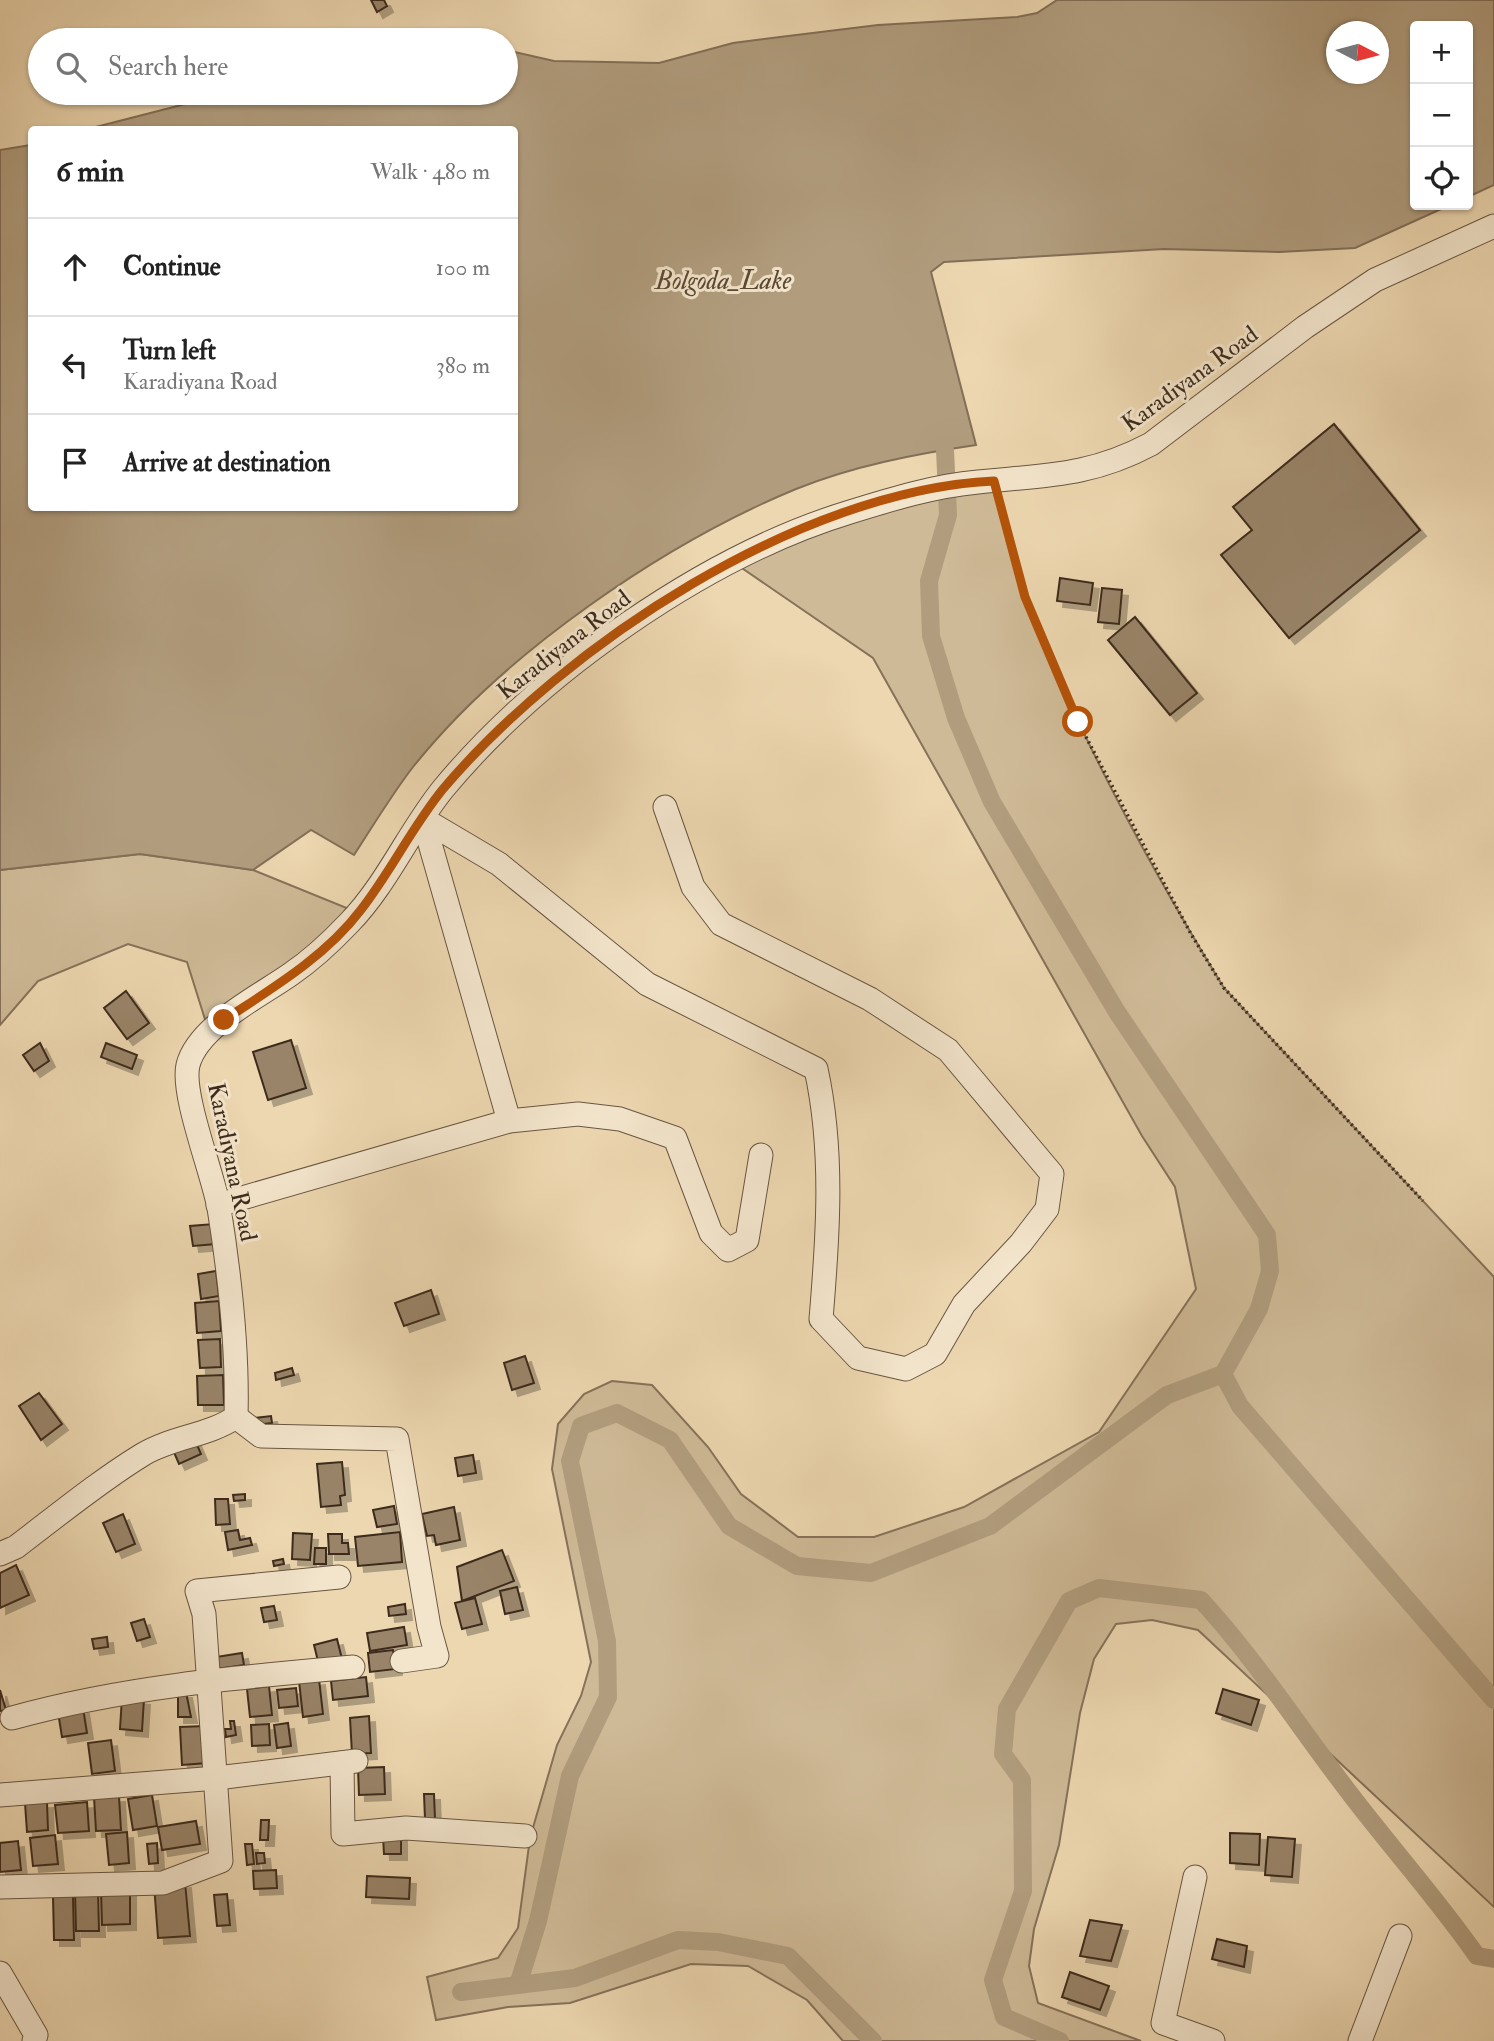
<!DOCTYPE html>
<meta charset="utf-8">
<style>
:root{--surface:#fff;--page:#f2f2f2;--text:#222;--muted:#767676;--line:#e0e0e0}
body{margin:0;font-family:"IM FELL Double Pica",serif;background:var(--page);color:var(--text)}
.controls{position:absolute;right:21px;top:21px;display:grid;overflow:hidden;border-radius:7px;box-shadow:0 2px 5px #0004}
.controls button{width:63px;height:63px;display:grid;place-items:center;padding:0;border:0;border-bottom:2px solid var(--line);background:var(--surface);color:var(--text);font:35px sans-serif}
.compass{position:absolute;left:1326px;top:21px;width:63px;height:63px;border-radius:50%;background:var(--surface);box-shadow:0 2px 5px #0004;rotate:96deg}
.stop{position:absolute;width:21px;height:21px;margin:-16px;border:5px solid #b45309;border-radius:50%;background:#fff}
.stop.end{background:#b45309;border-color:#fff;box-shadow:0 2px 7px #0008}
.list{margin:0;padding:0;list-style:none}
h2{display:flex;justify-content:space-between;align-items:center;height:91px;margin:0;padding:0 28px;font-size:30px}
h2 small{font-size:23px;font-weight:400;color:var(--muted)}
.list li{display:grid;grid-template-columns:46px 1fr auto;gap:21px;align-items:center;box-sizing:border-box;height:98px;padding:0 28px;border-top:2px solid var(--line)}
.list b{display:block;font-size:26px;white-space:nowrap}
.list p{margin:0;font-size:23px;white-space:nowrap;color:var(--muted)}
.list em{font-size:23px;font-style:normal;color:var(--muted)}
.icon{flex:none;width:38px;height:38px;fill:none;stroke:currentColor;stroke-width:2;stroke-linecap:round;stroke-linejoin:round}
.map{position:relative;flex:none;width:1494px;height:2041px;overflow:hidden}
.search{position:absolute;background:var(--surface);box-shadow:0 2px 5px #0004;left:28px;top:28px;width:490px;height:77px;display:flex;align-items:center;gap:18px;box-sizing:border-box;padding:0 24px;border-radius:38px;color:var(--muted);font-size:26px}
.panel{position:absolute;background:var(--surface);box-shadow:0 2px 5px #0004;left:28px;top:126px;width:490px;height:385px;border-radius:7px}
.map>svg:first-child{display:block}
.green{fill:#cfba97;stroke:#86725a;stroke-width:2}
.water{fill:#b19d7e;stroke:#836f57;stroke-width:2;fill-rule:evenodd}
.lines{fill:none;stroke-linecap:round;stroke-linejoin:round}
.canal{stroke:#b19d7e;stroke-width:18}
.building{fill:#998469;stroke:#3d2b1c;stroke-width:2;filter:url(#shadow)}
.minor-casing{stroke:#695641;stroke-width:25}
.path{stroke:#3d2b1c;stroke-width:3.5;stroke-dasharray:2 3.5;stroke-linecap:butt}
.minor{stroke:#f3e5cc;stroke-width:23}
.route{stroke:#b45309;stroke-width:9}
.labels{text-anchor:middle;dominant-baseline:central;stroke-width:6;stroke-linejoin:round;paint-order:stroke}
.street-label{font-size:24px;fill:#3d2b1c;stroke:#f3e5cc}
.water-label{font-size:26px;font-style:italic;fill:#5a4834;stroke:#f3e5cc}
</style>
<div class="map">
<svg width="1494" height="2041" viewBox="0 0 1494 2041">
<defs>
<filter id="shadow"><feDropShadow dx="6" dy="6" stdDeviation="0" flood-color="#0004"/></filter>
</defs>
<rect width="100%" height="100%" fill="#edd7b0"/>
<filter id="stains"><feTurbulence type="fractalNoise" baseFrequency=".00286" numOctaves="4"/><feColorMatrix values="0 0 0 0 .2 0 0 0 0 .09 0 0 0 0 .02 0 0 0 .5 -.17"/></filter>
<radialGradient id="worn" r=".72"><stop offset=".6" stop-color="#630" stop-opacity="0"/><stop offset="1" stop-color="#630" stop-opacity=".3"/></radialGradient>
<g class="green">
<path d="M994,481C1004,520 1012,562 1026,599C1076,730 1151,869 1224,988L1494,1277V1907L1198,1630L1152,1620L1116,1624L1094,1659L1080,1713L1059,1845L1034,1929L1029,1966L1038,2003L1141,2041H843L807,2000L748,1966L691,1964L570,2003L508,2007L436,2020L427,1977L498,1958L518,1928L530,1838L557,1745L581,1696L591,1662L552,1469L558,1424L584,1394L612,1381L652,1385L708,1447L741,1494L798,1537H874L964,1507L1099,1432L1196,1289L1175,1187L1142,1136L873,658L733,562L811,524Z"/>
<polygon points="140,854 253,870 359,913 209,1032 187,962 128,944 38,981 0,1025 0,870"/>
</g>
<path class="water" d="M1057,0H1494V185L1468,197V26H1415V205H1450L1355,248L1279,252L1164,249L944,262L931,272L976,445C915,454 853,466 796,489C663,544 503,654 413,767C392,794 373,826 354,855L311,830L253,870L140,854L0,870V150L31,145L32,508H514V130L88,129L228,93H506V50L554,61L659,63L733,43L780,37L878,25L1017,17L1037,13ZM1336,32H1378V74H1336Z"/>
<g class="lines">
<g class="canal">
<polyline points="945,450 948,515 929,581 931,636 956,718 992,802 1117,1012 1267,1235 1270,1271 1259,1309 1223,1374 1240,1406 1494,1700"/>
<polyline points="518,1985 538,1921 570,1776 608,1697 607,1641 570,1461 581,1426 617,1413 670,1440 729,1526 797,1566 871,1573 990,1526 1167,1395 1223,1374"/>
<polyline points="461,1992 575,1978 678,1940 718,1942 788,1956 873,2041"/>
<path d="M1060,2041L1004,2017L993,1980L1023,1891L1022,1780L1003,1754L1007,1709L1069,1601L1099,1588L1201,1600C1257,1661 1301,1730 1351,1795C1393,1850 1438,1900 1477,1956L1494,1959"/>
</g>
</g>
<g class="building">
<polygon points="371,0 384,0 387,6 377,12"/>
<polygon points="1334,424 1420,530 1289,638 1221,555 1252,530 1233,507"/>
<polygon points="1060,578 1093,583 1090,605 1057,601"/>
<polygon points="1102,588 1122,590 1119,624 1098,622"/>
<polygon points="1135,617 1197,693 1170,715 1108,640"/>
<polygon points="126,991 149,1023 127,1039 104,1008"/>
<polygon points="291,1040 306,1088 268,1100 253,1052"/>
<polygon points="40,1043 49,1061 34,1071 23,1055"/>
<polygon points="106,1043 137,1055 132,1069 101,1057"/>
<polygon points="214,1224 216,1244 193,1246 190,1226"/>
<polygon points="216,1271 219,1296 201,1299 198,1274"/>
<polygon points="431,1290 439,1314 404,1326 395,1303"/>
<polygon points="219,1301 221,1331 197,1333 195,1303"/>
<polygon points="220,1339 221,1367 200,1368 198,1340"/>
<polygon points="525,1356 534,1383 512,1390 504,1363"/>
<polygon points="292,1368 294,1375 276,1380 275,1373"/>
<polygon points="223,1375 224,1405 198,1405 197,1376"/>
<polygon points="39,1393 62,1424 41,1440 19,1406"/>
<polygon points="271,1416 272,1423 255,1425 255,1418"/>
<polygon points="195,1440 201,1454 179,1464 173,1450"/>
<polygon points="473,1455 476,1473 458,1476 455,1458"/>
<polygon points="342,1462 345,1495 340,1496 341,1505 321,1507 317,1464"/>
<polygon points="245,1494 245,1500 234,1501 233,1495"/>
<polygon points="215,1499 228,1499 230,1524 216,1525"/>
<polygon points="394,1506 397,1524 377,1527 373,1510"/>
<polygon points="454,1507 460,1540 436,1545 434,1535 427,1536 422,1514"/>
<polygon points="123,1514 135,1544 116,1552 103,1523"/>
<polygon points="238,1530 240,1540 250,1538 252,1545 228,1550 225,1532"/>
<polygon points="400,1532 402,1562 358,1566 355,1537"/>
<polygon points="293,1533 312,1534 310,1560 292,1559"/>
<polygon points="328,1534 342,1534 342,1543 348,1543 349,1554 329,1554"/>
<polygon points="315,1548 326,1548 326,1564 314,1564"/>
<polygon points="502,1550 514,1581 462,1601 457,1567"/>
<polygon points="283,1559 284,1564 274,1566 273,1561"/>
<polygon points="16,1565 29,1595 0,1608 0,1573"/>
<polygon points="517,1587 523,1610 505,1614 500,1591"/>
<polygon points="475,1598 482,1624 462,1629 455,1603"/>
<polygon points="405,1604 406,1614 389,1616 388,1607"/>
<polygon points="274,1606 277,1620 264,1622 261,1608"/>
<polygon points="144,1619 150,1637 137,1641 131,1623"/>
<polygon points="404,1627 407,1645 370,1651 367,1633"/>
<polygon points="107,1637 108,1647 94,1649 92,1639"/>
<polygon points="337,1639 342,1659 319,1665 314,1645"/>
<polygon points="393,1650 396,1669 370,1672 368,1653"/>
<polygon points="242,1653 244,1665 218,1669 216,1657"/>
<polygon points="366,1677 368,1696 333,1700 331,1681"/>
<polygon points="319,1679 323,1714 303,1717 299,1681"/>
<polygon points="269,1686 272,1715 250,1717 247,1689"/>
<polygon points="296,1688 298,1706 279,1708 277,1690"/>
<polygon points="1223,1689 1259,1700 1251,1725 1216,1713"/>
<polygon points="0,1690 6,1710 0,1711"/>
<polygon points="178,1692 186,1692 191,1717 178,1717"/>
<polygon points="122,1697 144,1699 142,1731 120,1729"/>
<polygon points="83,1708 87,1733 62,1737 58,1712"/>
<polygon points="369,1716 371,1753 352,1754 350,1718"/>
<polygon points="230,1721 234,1721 236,1735 226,1737 225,1729 231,1729"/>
<polygon points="288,1723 291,1746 277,1748 274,1725"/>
<polygon points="269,1724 270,1745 252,1746 251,1725"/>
<polygon points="205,1726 207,1763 182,1765 180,1727"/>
<polygon points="111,1740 115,1771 92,1774 88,1743"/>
<polygon points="384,1767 385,1794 359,1795 358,1768"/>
<polygon points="424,1794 434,1794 435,1819 425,1819"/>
<polygon points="152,1795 157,1826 133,1830 128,1799"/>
<polygon points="119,1796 121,1830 96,1831 94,1797"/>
<polygon points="47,1802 48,1830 27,1832 25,1803"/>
<polygon points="87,1802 89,1831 58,1833 55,1805"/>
<polygon points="261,1820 269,1820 268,1840 260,1840"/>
<polygon points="196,1821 200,1844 162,1850 158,1827"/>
<polygon points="127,1832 129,1863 109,1865 106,1834"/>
<polygon points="1230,1833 1260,1834 1259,1865 1230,1863"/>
<polygon points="55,1835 58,1864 33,1866 30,1838"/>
<polygon points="401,1835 401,1854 384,1854 383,1836"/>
<polygon points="1268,1837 1295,1839 1292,1877 1265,1875"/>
<polygon points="18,1841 21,1870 0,1872 0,1843"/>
<polygon points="157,1843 158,1863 149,1864 147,1844"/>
<polygon points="245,1844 252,1844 254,1864 247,1865"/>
<polygon points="256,1853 264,1853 265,1863 257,1864"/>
<polygon points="276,1870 277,1888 254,1889 253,1871"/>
<polygon points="367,1876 410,1878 409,1899 366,1897"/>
<polygon points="185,1882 190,1936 158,1938 154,1884"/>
<polygon points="130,1889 130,1924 102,1925 101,1890"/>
<polygon points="98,1891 99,1931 76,1931 75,1892"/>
<polygon points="227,1894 230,1925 217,1926 214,1895"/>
<polygon points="53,1896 73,1896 74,1940 54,1940"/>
<polygon points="1090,1920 1122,1925 1111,1961 1080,1956"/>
<polygon points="1217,1939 1247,1946 1244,1967 1212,1959"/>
<polygon points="1070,1972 1109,1986 1100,2010 1062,1997"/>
</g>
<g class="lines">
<defs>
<g id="minor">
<path d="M509,1121L423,819L499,864L647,984L816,1069C834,1151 828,1236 821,1319L858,1358L906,1369L935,1354L964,1304L1021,1243L1047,1209L1052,1174L948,1050L870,999L721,924L693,887L665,807"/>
<polyline points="218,1205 509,1121 578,1114 620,1119 675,1138 711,1233 728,1250 747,1240 761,1155"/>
<polyline points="236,1417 261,1436 397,1439 429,1627 437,1656 402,1661"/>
<path d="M0,1554L16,1547C57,1516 98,1482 142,1455C171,1437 208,1436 236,1417C238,1348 230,1277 219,1208C213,1174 181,1094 188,1065C198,1026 260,996 291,974C313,959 331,942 349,923C387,884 409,831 443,789C539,673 705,556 850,512C892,499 934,486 978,482C1044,475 1089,477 1151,444L1305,327L1375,280L1494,226"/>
<path d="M12,1718C123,1687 239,1677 353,1667"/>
<polyline points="342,1763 343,1834 406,1828 525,1836"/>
<polyline points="0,1795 217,1778 356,1761"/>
<polyline points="1195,1877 1163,2023 1213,2041"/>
<polyline points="0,1887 163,1883 221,1861 204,1614 197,1591 339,1577"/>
<polyline points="0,1973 36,2035 34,2041"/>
<polyline points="1360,2041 1400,1936"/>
</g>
</defs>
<use href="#minor" class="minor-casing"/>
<polyline class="path" points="999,500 1025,597 1078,722 1191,934 1224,988 1423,1201"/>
<use href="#minor" class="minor"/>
</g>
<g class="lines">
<path class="route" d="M224,1020C271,989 325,957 360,911C390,873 412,827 443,789C566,644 800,490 994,481L1025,597L1078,722"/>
</g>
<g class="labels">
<g class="street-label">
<text transform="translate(1190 379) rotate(-36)">Karadiyana Road</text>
<text transform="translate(564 645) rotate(-38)">Karadiyana Road</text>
<text transform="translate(232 1162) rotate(78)">Karadiyana Road</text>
</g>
<g class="water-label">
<text x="723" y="281">Bolgoda_Lake</text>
</g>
</g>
<rect width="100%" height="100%" filter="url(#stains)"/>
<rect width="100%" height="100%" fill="url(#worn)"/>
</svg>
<div class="controls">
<button>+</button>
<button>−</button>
<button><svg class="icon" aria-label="locate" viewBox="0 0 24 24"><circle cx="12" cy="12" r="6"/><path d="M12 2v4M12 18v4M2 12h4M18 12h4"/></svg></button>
</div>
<svg class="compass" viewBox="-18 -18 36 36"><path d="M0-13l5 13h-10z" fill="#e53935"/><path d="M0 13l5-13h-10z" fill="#767676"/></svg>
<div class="stop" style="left:1078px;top:722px"></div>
<div class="stop end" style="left:224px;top:1020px"></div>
<div class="search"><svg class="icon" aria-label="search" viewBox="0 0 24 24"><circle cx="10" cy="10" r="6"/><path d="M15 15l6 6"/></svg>Search here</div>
<section class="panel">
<h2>6 min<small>Walk · 480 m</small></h2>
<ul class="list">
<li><svg class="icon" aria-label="ahead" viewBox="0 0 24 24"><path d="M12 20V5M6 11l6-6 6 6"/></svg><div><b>Continue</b></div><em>100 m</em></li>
<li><svg class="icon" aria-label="left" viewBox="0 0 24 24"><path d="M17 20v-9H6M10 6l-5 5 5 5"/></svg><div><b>Turn left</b><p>Karadiyana Road</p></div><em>380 m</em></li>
<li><svg class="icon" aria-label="arrive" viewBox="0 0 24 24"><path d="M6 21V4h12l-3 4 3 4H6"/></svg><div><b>Arrive at destination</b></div></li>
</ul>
</section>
</div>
